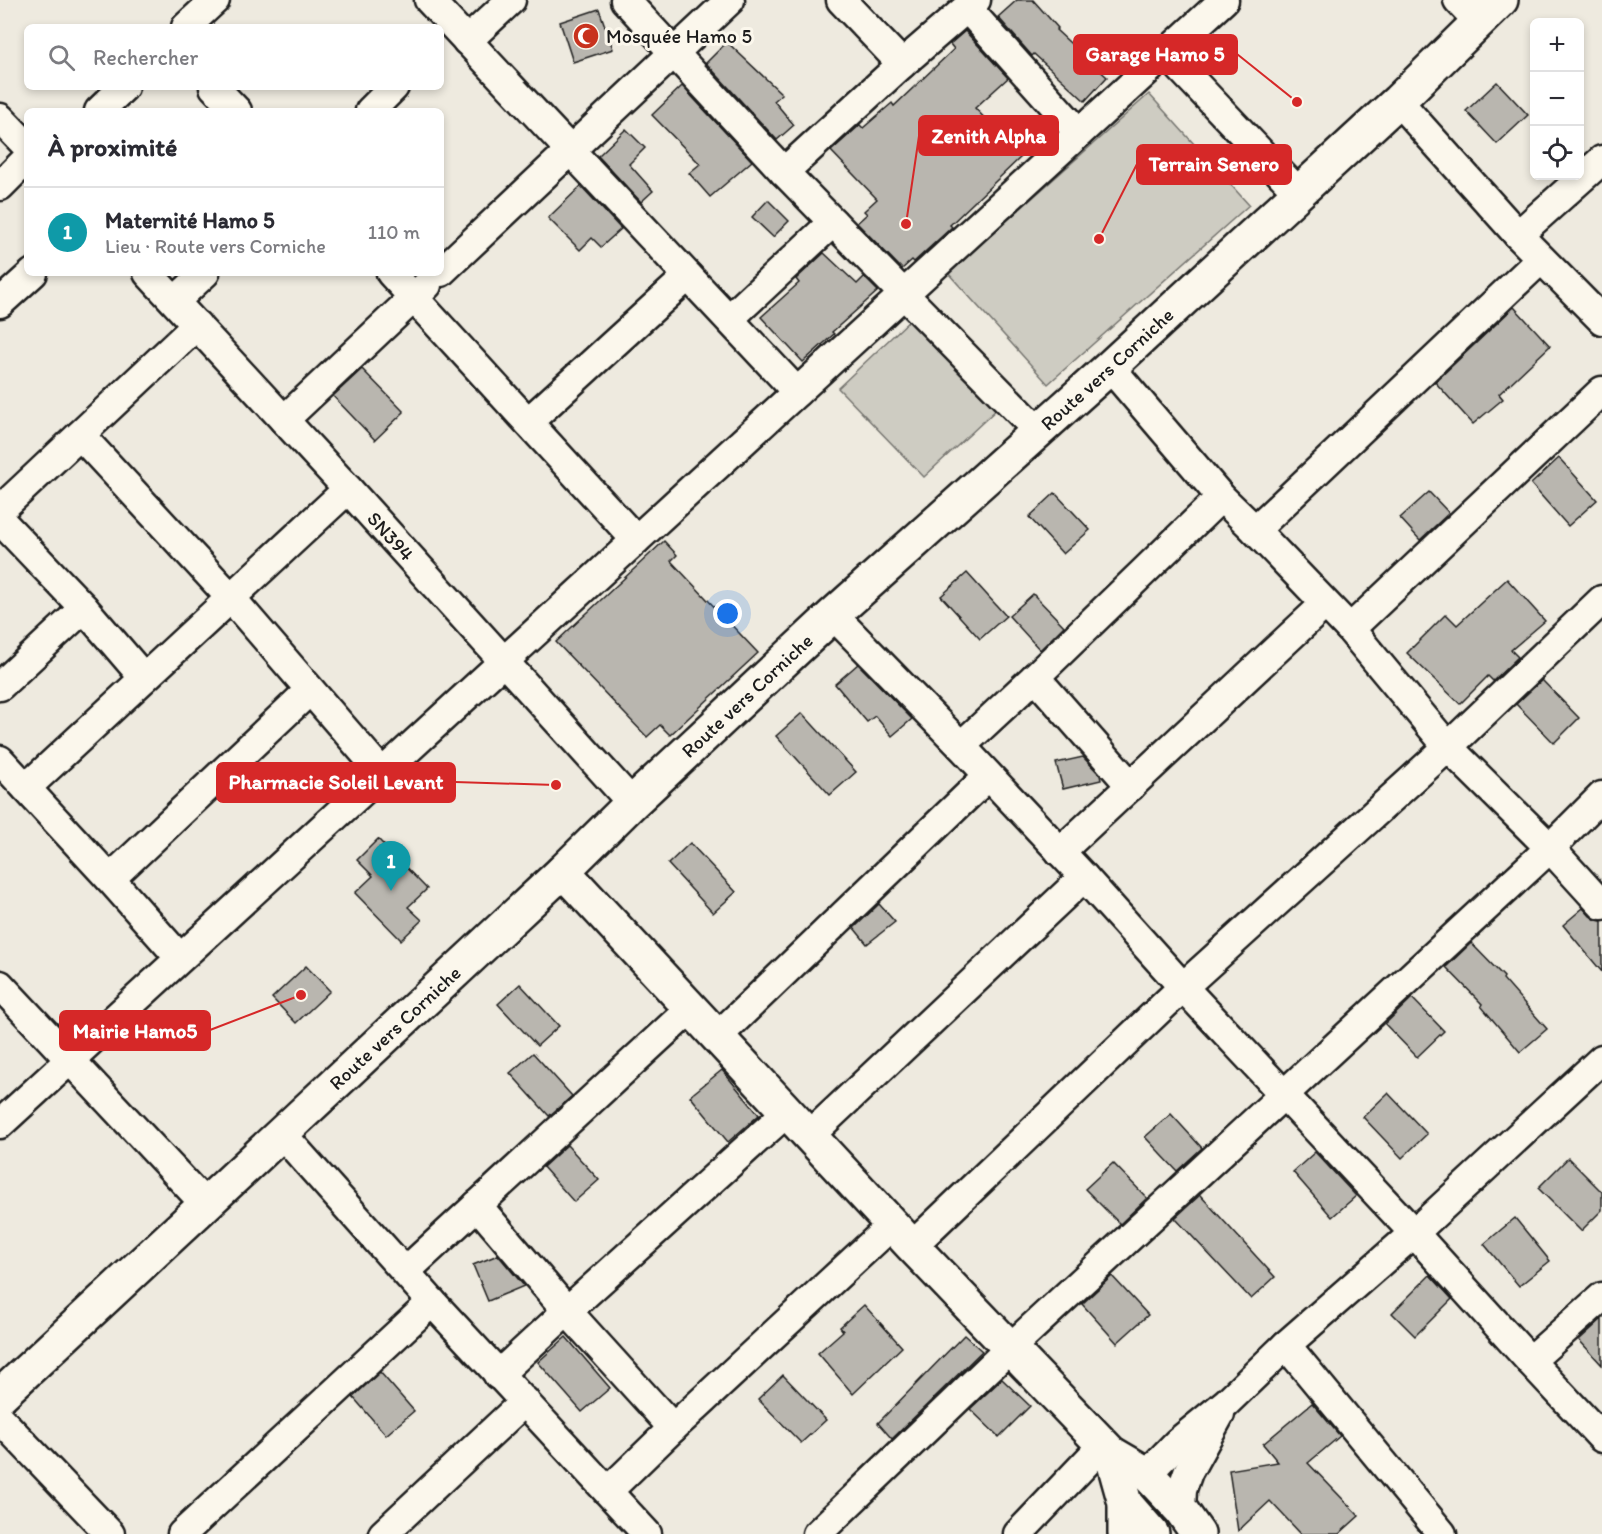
<!DOCTYPE html>
<html lang="fr">
<meta charset="utf-8">
<style>
:root{--surface:#fff;--page:#f2f2f3;--text:#2b2b33;--muted:#7c7c81;--line:#e1e1e2;--accent:#c8321e}
body{margin:0;font-family:Itim,sans-serif;background:var(--page);color:var(--text)}
.controls{position:absolute;right:18px;top:18px;display:grid;overflow:hidden;border-radius:9px;box-shadow:0 3px 9px #0003}
.controls button{width:54px;height:54px;display:grid;place-items:center;padding:0;border:0;border-bottom:2px solid var(--line);background:var(--surface);color:var(--text);font:30px sans-serif}
.you{position:absolute;left:728px;top:614px;width:21px;height:21px;margin:-15px;border:4px solid #fff;border-radius:50%;background:#1a73e8;box-shadow:0 0 0 9px #1a73e833}
.badge{display:grid;place-items:center;width:39px;height:39px;border-radius:50%;background:var(--accent);color:#fff;font-size:20px;font-weight:700}
.pin{position:absolute;translate:-50% -50px;filter:drop-shadow(0 2px 3px #0008)}
.pin::after{content:'';position:absolute;top:32px;width:21px;height:18px;background:inherit;clip-path:polygon(0 0,100% 0,50% 100%)}
.list{margin:0;padding:0;list-style:none}
h2{display:flex;justify-content:space-between;align-items:center;height:78px;margin:0;padding:0 24px;font-size:26px}
h2 small{font-size:20px;font-weight:400;color:var(--muted)}
.list li{display:grid;grid-template-columns:39px 1fr auto;gap:18px;align-items:center;box-sizing:border-box;height:90px;padding:0 24px;border-top:2px solid var(--line)}
.list b{display:block;font-size:22px;white-space:nowrap}
.list p{margin:0;font-size:20px;white-space:nowrap;color:var(--muted)}
.list em{font-size:20px;font-style:normal;color:var(--muted)}
.icon{flex:none;width:33px;height:33px;fill:none;stroke:currentColor;stroke-width:2;stroke-linecap:round;stroke-linejoin:round}
.map{position:relative;flex:none;width:1602px;height:1534px;overflow:hidden}
.search{position:absolute;background:var(--surface);box-shadow:0 3px 9px #0003;left:24px;top:24px;width:420px;height:66px;display:flex;align-items:center;gap:15px;box-sizing:border-box;padding:0 21px;border-radius:9px;color:var(--muted);font-size:22px}
.panel{position:absolute;background:var(--surface);box-shadow:0 3px 9px #0003;left:24px;top:108px;width:420px;height:168px;border-radius:9px}
.map>svg:first-child{display:block}
.green{fill:#ceccc2;stroke:#75746f;stroke-width:1.5}
.building{fill:#b9b6af;stroke:#1c1c1c;stroke-width:1.5}
.lines{fill:none;stroke-linecap:round;stroke-linejoin:round}
.minor-casing{stroke:#1c1c1c;stroke-width:33}
.tertiary-casing{stroke:#1c1c1c;stroke-width:38}
.secondary-casing{stroke:#1c1c1c;stroke-width:38}
.minor{stroke:#fbf7ec;stroke-width:28}
.tertiary{stroke:#fbf7ec;stroke-width:33}
.secondary{stroke:#fbf7ec;stroke-width:33}
.labels{text-anchor:middle;dominant-baseline:central;stroke-width:6;stroke-linejoin:round;paint-order:stroke}
.poi-label{font-size:20px;fill:#1c1c1c;stroke:#fbf7ec;text-anchor:start}
.street-label{font-size:20px;fill:#1c1c1c;stroke:#fbf7ec}
.leader{fill:none;stroke:#d62828;stroke-width:2}
.callout-dot{fill:#d62828;stroke:#fbf7ec;stroke-width:2}
.callout{fill:#d62828;stroke:#d62828;stroke-width:2}
.callout-label{font-size:21px;text-anchor:middle;font-weight:bold;fill:#fff}
</style>
<div class="map">
<svg width="1602" height="1534" viewBox="0 0 1602 1534">
<rect width="100%" height="100%" fill="#eeeadf"/>
<filter id="ink" filterUnits="userSpaceOnUse"><feTurbulence type="fractalNoise" baseFrequency=".0167" numOctaves="2"/><feDisplacementMap in="SourceGraphic" scale="12" xChannelSelector="R" yChannelSelector="G"/><feConvolveMatrix kernelMatrix="1 2 1 2 8 2 1 2 1" color-interpolation-filters="sRGB"/></filter>
<g filter="url(#ink)">
<g class="green">
<polygon points="1149,94 1249,205 1048,384 948,273"/>
<polygon points="912,318 998,408 924,477 838,388"/>
</g>
<g class="building">
<polygon points="1017,0 1033,0 1058,28 1056,30 1107,77 1085,101 1034,54 1032,56 998,17"/>
<polygon points="599,9 613,49 573,62 560,22"/>
<polygon points="965,31 1008,78 975,108 1021,157 950,225 952,227 914,262 912,260 902,269 857,223 867,214 864,211 877,199 831,151 860,125 863,128 892,103 894,106 954,49 950,44"/>
<polygon points="727,42 782,94 774,101 794,125 777,140 706,63"/>
<polygon points="1497,82 1528,115 1497,144 1466,111"/>
<polygon points="682,86 752,161 710,197 689,173 700,164 652,115"/>
<polygon points="626,129 645,148 629,164 653,191 641,202 598,156"/>
<polygon points="581,186 621,229 601,247 592,238 580,250 548,218"/>
<polygon points="768,200 789,221 773,237 752,217"/>
<polygon points="824,253 857,284 864,277 878,291 832,332 834,334 803,362 761,317 799,283 796,279"/>
<polygon points="1514,307 1550,346 1499,394 1503,399 1473,424 1435,382"/>
<polygon points="362,369 404,412 375,440 333,396"/>
<polygon points="1559,458 1597,500 1568,526 1531,484"/>
<polygon points="1429,492 1449,513 1420,540 1400,518"/>
<polygon points="1055,493 1090,530 1063,554 1029,517"/>
<polygon points="664,541 677,555 671,561 758,653 670,735 660,725 647,737 556,642"/>
<polygon points="967,573 1006,616 980,639 941,596"/>
<polygon points="1507,579 1545,621 1511,650 1518,657 1493,681 1488,676 1460,704 1407,653 1446,614 1457,625"/>
<polygon points="1033,594 1064,626 1040,650 1009,616"/>
<polygon points="858,664 912,719 892,736 875,716 867,722 835,684"/>
<polygon points="1542,680 1579,718 1554,743 1516,704"/>
<polygon points="802,713 856,772 830,795 776,736"/>
<polygon points="1083,757 1100,775 1101,780 1063,789 1056,763"/>
<polygon points="378,839 427,889 408,907 422,920 401,940 355,893 373,876 357,860"/>
<polygon points="690,843 736,892 713,913 668,864"/>
<polygon points="879,904 895,922 867,944 854,928"/>
<polygon points="1583,908 1590,916 1596,920 1602,921 1602,972 1563,925"/>
<polygon points="1471,943 1504,977 1503,979 1547,1029 1520,1052 1481,1006 1482,1004 1446,967"/>
<polygon points="306,966 330,991 296,1023 272,998"/>
<polygon points="520,984 559,1026 537,1046 498,1004"/>
<polygon points="1412,998 1444,1031 1417,1057 1385,1024"/>
<polygon points="533,1053 572,1096 549,1116 510,1073"/>
<polygon points="722,1070 759,1115 728,1142 690,1096"/>
<polygon points="1388,1093 1427,1134 1402,1158 1363,1117"/>
<polygon points="1171,1114 1202,1148 1177,1171 1145,1137"/>
<polygon points="567,1145 599,1180 574,1202 543,1167"/>
<polygon points="1315,1152 1356,1196 1332,1217 1293,1172"/>
<polygon points="1568,1158 1602,1192 1602,1210 1581,1231 1538,1188"/>
<polygon points="1113,1163 1147,1198 1120,1224 1085,1189"/>
<polygon points="1200,1195 1275,1277 1251,1299 1175,1218"/>
<polygon points="1515,1218 1550,1261 1519,1286 1484,1244"/>
<polygon points="498,1255 524,1286 488,1301 473,1265"/>
<polygon points="1430,1275 1452,1299 1415,1336 1392,1313"/>
<polygon points="1112,1276 1148,1315 1117,1343 1082,1304"/>
<polygon points="864,1305 902,1347 853,1394 818,1353 843,1331 840,1327"/>
<polygon points="1602,1319 1602,1365 1579,1340"/>
<polygon points="964,1335 982,1351 892,1439 878,1423"/>
<polygon points="566,1337 610,1388 582,1412 538,1362"/>
<polygon points="380,1372 414,1411 386,1435 353,1397"/>
<polygon points="783,1375 826,1420 801,1443 758,1399"/>
<polygon points="1002,1379 1030,1406 999,1437 970,1409"/>
<polygon points="1312,1403 1340,1436 1308,1463 1359,1516 1339,1534 1301,1534 1270,1501 1238,1531 1229,1470 1278,1462 1263,1444"/>
</g>
<g class="lines">
<defs>
<g id="minor">
<polyline points="429,0 797,392"/>
<polyline points="625,0 784,172 1038,431"/>
<polyline points="841,0 902,64"/>
<polyline points="1458,0 1478,21"/>
<polyline points="967,8 1079,133"/>
<polyline points="186,27 215,0"/>
<polyline points="467,41 511,0"/>
<polyline points="1166,53 1299,193"/>
<polyline points="214,87 237,111"/>
<polyline points="1398,101 1518,235 1602,320"/>
<polyline points="99,111 124,87"/>
<polyline points="370,111 394,87"/>
<polyline points="0,118 27,146"/>
<polyline points="784,172 902,64 976,0"/>
<polyline points="0,186 27,159"/>
<polyline points="1518,235 1602,160"/>
<polyline points="441,272 730,0"/>
<path id="s1" d="M148,273L348,489L632,803"/>
<polyline points="391,273 636,540"/>
<polyline points="175,301 205,273"/>
<polyline points="0,303 33,273"/>
<polyline points="729,319 833,222"/>
<polyline points="1110,367 1221,497 1255,530 1350,629 1448,747 1550,848 1602,905"/>
<polyline points="284,420 427,285"/>
<polyline points="528,422 688,276"/>
<polyline points="80,435 231,598 382,773"/>
<polyline points="0,510 197,325"/>
<polyline points="0,520 84,608 144,678"/>
<polyline points="1255,530 1541,259"/>
<polyline points="833,615 961,746 1084,877 1183,987 1414,1233 1530,1361 1602,1438"/>
<polyline points="1350,629 1602,391"/>
<polyline points="1035,677 1131,786"/>
<polyline points="0,686 84,608"/>
<polyline points="961,746 1035,677 1221,497"/>
<polyline points="0,760 110,879 180,958"/>
<polyline points="26,788 348,489"/>
<polyline points="1060,852 1325,604"/>
<polyline points="110,879 310,690"/>
<polyline points="0,985 205,1204"/>
<polyline points="718,1036 988,776"/>
<polyline points="0,1124 1224,0"/>
<polyline points="281,1133 432,1302 647,1534"/>
<polyline points="810,1135 1084,877"/>
<polyline points="477,1205 567,1311 673,1428"/>
<polyline points="912,1246 1183,987 1448,747 1602,600"/>
<polyline points="406,1271 691,1008"/>
<polyline points="1286,1345 1442,1534"/>
<polyline points="1530,1361 1602,1297"/>
<polyline points="498,1375 567,1311 788,1111"/>
<polyline points="0,1419 110,1534"/>
<polyline points="1147,1474 1178,1442 1227,1402 1286,1345 1414,1233 1602,1059"/>
<polyline points="608,1491 673,1428 893,1224"/>
<polyline points="1181,1510 1182,1489 1188,1472 1220,1414"/>
<polyline points="182,1534 432,1302"/>
<polyline points="383,1534 525,1401"/>
<polyline points="817,1534 1010,1348 1550,848 1602,796"/>
<polyline points="1018,1534 1103,1445"/>
</g>
<g id="tertiary">
<polyline points="563,871 912,1246 1010,1348 1111,1453 1147,1474 1181,1510 1198,1534"/>
<polyline points="1111,1453 1125,1503 1125,1534"/>
<polyline points="1125,1503 1152,1534"/>
</g>
<g id="secondary">
<path id="s2" d="M0,1396L563,871L632,803L833,615L1110,367L1398,101L1501,0"/>
</g>
</defs>
<use href="#minor" class="minor-casing"/>
<use href="#tertiary" class="tertiary-casing"/>
<use href="#secondary" class="secondary-casing"/>
<use href="#minor" class="minor"/>
<use href="#tertiary" class="tertiary"/>
<use href="#secondary" class="secondary"/>
</g>
</g>
<defs>
<symbol id="mosque-disc" viewBox="-11 -11 22 22"><circle r="9.5" fill="#c8321e" stroke="#fbf7ec"/><path d="M3.5-4.9A6 6 0 1 0 3.5 4.9A5 5 0 1 1 3.5-4.9Z" fill="#fff"/></symbol>
</defs>
<g fill-rule="evenodd">
<use href="#mosque-disc" x="571" y="21" width="30" height="30"/>
</g>
<g class="labels">
<g class="poi-label">
<text x="606" y="36">Mosquée Hamo 5</text>
</g>
<g class="street-label">
<text stroke="none"><textPath href="#s2" startOffset="1510">Route vers Corniche</textPath></text>
<text stroke="none"><textPath href="#s1" startOffset="358">SN394</textPath></text>
<text stroke="none"><textPath href="#s2" startOffset="1024">Route vers Corniche</textPath></text>
<text stroke="none"><textPath href="#s2" startOffset="540">Route vers Corniche</textPath></text>
</g>
</g>
<path class="leader" d="M1297 102L1237 54M906 224L919 136M1099 239L1137 164M556 785L455 782M301 995L210 1030"/>
<g class="callout-dot">
<circle cx="1297" cy="102" r="6"/>
<circle cx="906" cy="224" r="6"/>
<circle cx="1099" cy="239" r="6"/>
<circle cx="556" cy="785" r="6"/>
<circle cx="301" cy="995" r="6"/>
</g>
<g class="callout">
<rect x="1074" y="35" width="163" height="39" rx="6"/>
<rect x="919" y="116" width="139" height="39" rx="6"/>
<rect x="1137" y="145" width="154" height="39" rx="6"/>
<rect x="217" y="763" width="238" height="39" rx="6"/>
<rect x="60" y="1011" width="150" height="39" rx="6"/>
</g>
<g class="callout-label">
<text x="1155" y="61">Garage Hamo 5</text>
<text x="989" y="143">Zenith Alpha</text>
<text x="1214" y="171">Terrain Senero</text>
<text x="336" y="789">Pharmacie Soleil Levant</text>
<text x="135" y="1038">Mairie Hamo5</text>
</g>
</svg>
<div class="controls">
<button>+</button>
<button>−</button>
<button><svg class="icon" aria-label="locate" viewBox="0 0 24 24"><circle cx="12" cy="12" r="6"/><path d="M12 2v4M12 18v4M2 12h4M18 12h4"/></svg></button>
</div>
<div class="you"></div>
<div class="pin badge" style="left:391px;top:891px;background:#0f9aa8">1</div>
<div class="search"><svg class="icon" aria-label="search" viewBox="0 0 24 24"><circle cx="10" cy="10" r="6"/><path d="M15 15l6 6"/></svg>Rechercher</div>
<section class="panel">
<h2>À proximité<small></small></h2>
<ul class="list">
<li><span class="badge" style="background:#0f9aa8">1</span><div><b>Maternité Hamo 5</b><p>Lieu · Route vers Corniche</p></div><em>110 m</em></li>
</ul>
</section>
</div>
